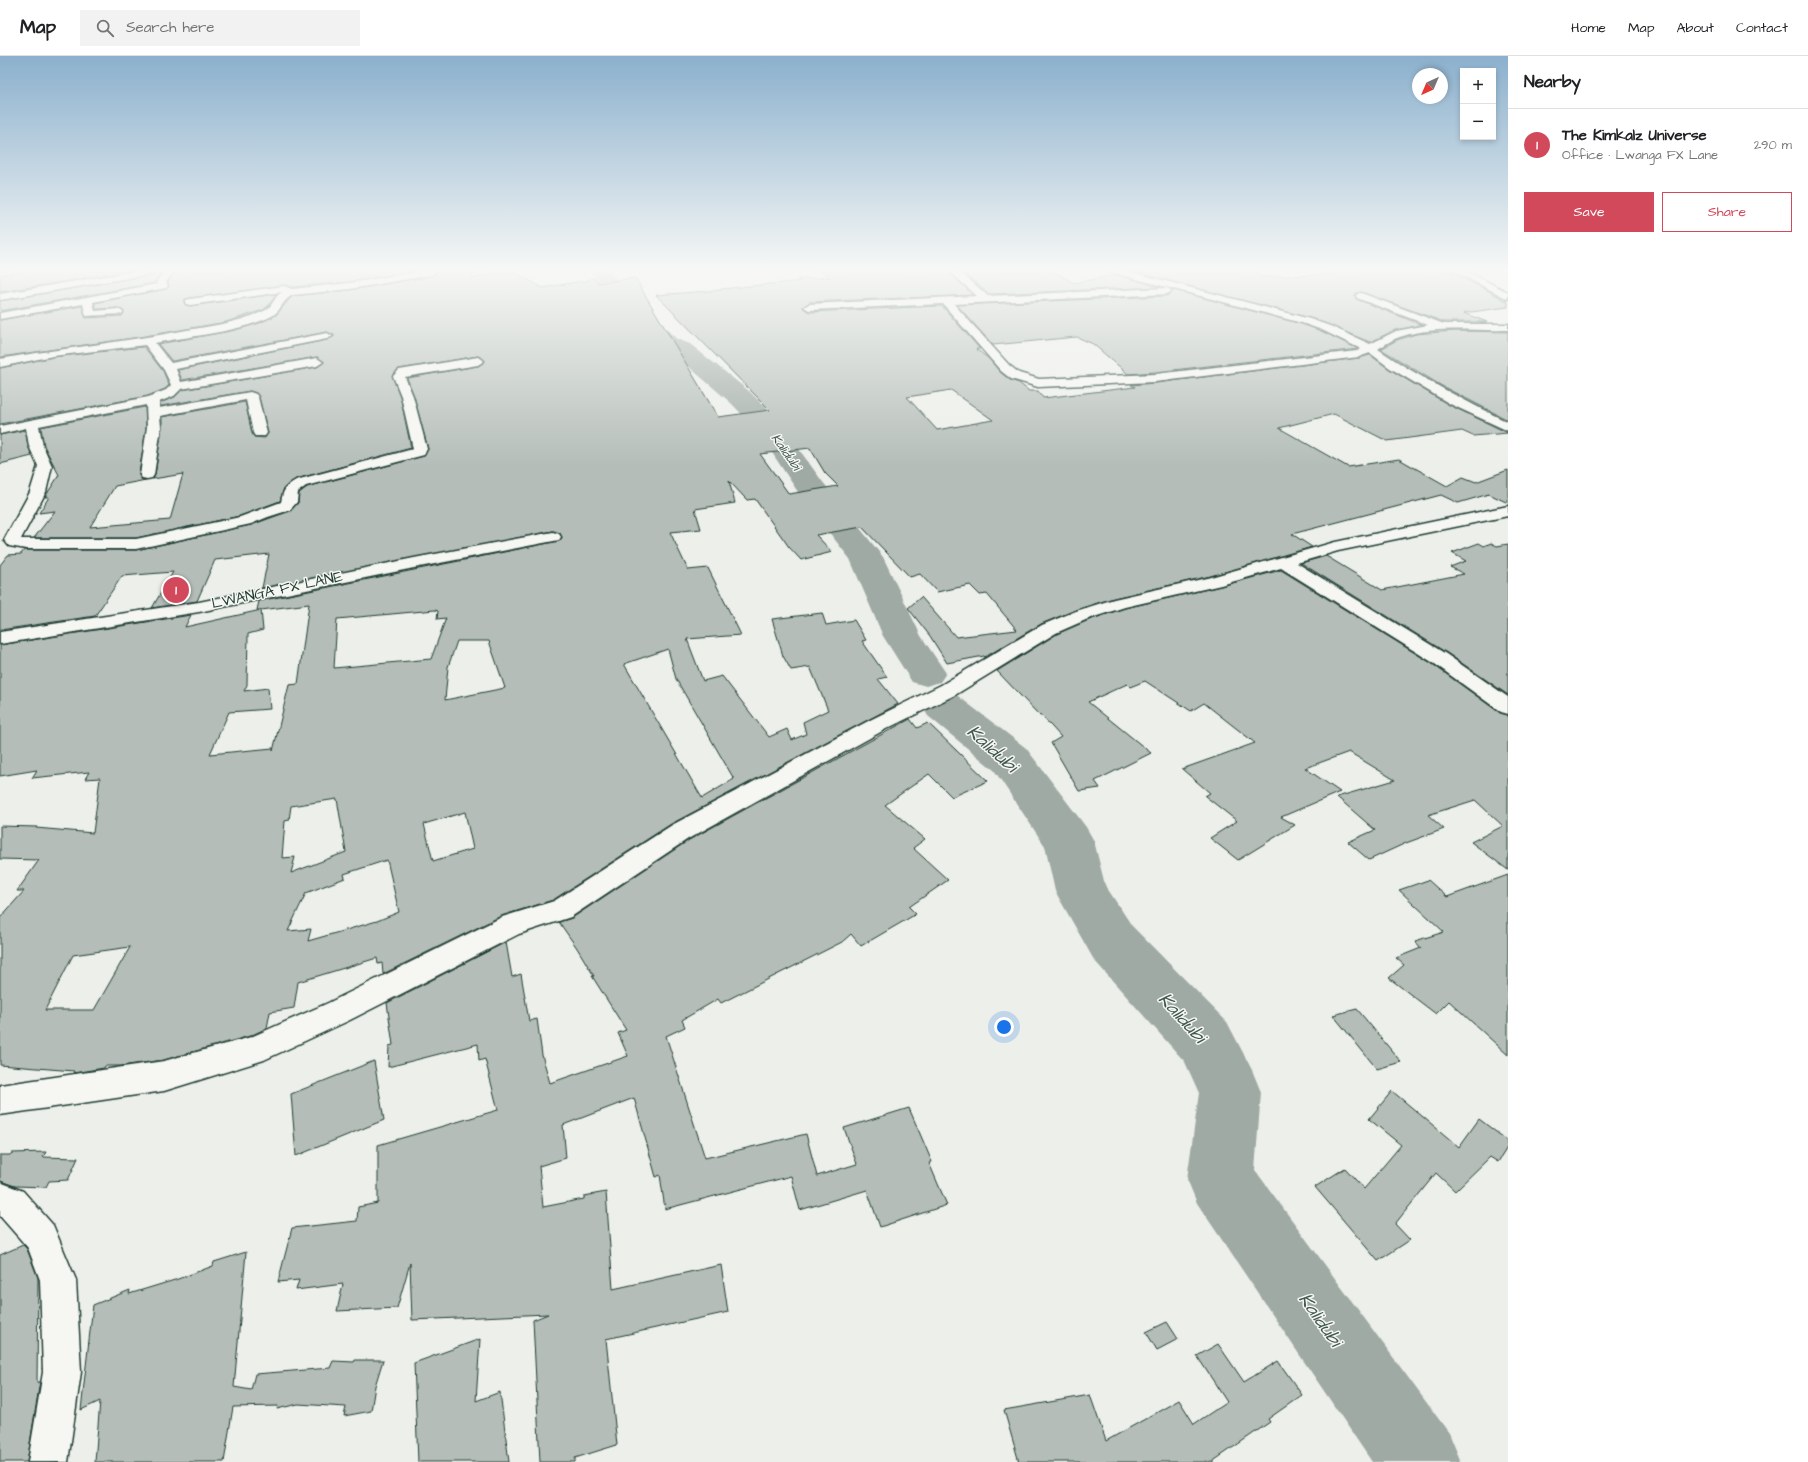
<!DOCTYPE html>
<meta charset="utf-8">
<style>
:root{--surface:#fff;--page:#f2f2f2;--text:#202124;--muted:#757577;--line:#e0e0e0;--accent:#d1495b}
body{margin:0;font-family:"Architects Daughter",sans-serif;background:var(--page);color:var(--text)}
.controls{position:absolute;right:12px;top:12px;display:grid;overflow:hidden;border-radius:0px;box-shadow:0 2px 6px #0003}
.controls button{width:36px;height:36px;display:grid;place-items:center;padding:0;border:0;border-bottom:1px solid var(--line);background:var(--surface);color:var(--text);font:20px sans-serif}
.compass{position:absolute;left:1412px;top:12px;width:36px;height:36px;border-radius:50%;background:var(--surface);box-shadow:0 2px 6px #0003;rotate:224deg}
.you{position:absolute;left:1004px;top:971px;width:14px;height:14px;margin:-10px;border:3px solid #fff;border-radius:50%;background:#1a73e8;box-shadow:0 0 0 6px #1a73e833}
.badge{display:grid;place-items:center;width:26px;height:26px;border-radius:50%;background:var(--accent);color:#fff;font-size:13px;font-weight:700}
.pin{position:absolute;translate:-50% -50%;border:2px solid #fff;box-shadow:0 1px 4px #0006}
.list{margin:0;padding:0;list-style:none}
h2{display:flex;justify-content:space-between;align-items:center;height:52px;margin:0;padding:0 16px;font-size:17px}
h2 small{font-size:13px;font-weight:400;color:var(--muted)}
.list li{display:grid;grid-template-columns:26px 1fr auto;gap:12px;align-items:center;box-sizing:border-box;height:72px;padding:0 16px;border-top:1px solid var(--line)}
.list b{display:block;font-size:15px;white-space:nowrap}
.list p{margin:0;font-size:13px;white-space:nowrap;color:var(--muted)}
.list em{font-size:13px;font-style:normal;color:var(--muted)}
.actions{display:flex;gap:8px;padding:12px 16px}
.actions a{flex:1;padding:9px 0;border:1px solid var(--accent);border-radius:0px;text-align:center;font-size:14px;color:var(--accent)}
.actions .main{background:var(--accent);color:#fff}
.icon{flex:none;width:22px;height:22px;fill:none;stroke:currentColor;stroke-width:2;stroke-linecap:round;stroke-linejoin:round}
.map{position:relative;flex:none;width:1508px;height:1406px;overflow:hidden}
header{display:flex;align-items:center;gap:24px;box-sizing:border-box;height:56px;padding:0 20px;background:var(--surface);border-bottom:1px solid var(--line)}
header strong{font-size:19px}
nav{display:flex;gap:22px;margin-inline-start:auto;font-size:14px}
.search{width:280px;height:36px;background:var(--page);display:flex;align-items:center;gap:10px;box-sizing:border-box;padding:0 14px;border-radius:0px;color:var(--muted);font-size:15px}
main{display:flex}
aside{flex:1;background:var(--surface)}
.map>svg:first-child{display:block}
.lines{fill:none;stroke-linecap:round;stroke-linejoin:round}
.river{fill:#9faaa4;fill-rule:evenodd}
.building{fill:#b4bdb8;stroke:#1f3d34;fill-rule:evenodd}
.street-casing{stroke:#1f3d34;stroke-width:3}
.street{fill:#f6f6f2;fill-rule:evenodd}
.labels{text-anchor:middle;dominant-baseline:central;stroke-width:3;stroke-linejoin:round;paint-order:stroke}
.far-water-label{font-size:13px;font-style:italic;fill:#3f5850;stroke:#f6f6f2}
.street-label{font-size:15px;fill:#1f3d34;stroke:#f6f6f2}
.near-water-label{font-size:19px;font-style:italic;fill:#3f5850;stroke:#f6f6f2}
</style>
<header>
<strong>Map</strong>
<div class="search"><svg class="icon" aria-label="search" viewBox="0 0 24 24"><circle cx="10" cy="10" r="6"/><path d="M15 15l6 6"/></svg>Search here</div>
<nav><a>Home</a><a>Map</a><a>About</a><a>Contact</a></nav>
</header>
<main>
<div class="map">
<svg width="1508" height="1406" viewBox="0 0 1508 1406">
<rect width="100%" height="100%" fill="#edefea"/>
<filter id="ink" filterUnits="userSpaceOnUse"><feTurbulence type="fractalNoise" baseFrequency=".025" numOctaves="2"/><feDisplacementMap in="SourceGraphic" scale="8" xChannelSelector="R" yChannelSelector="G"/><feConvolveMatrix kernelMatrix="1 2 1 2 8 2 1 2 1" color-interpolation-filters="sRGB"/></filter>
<g filter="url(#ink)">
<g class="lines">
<g class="river">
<polygon points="592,214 610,214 613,220 631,236 655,263 677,283 690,288 749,335 777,363 822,425 883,501 921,580 946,617 940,626 926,630 912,626 883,580 850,503 800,439 757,374 731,347 674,298 661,293 639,273 617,244 597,227"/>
<polygon points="943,636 958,640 1026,692 1086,771 1094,785 1105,829 1132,870 1227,966 1252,1014 1261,1036 1255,1114 1449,1377 1461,1406 1372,1406 1197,1147 1187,1123 1199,1037 1185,1006 1094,904 1055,835 1045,790 994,714 928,660 922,650 928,640"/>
</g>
</g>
<g class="building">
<polygon points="28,214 135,214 0,236 0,219"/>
<polygon points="174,214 421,214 350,226 292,231 284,229 190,242 185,243 184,247 186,249 190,250 277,238 268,250 263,254 226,266 140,281 0,301 0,264 82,250 86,262 122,260 124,256 119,252 96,253 95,247 166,233 169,230 168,226 174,218"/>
<path d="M436,214H472V222L511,214L543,232L582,225L584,226L593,222L598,227L635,222L718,361L770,354L656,239L721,234V233L801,225L797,223L830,221L819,214H947L973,239L809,246L803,252L809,256L942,250L980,293H976L989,303L1000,316L1010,324L1019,327L1029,335H1038L1043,342L1135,331L1131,329L1155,327L1359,302L1370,299L1389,313L1449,349L1508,377L1473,380L1462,375L1387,385L1334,358L1279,372L1348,411L1399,403L1447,430L1463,421L1476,426L1508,414V447L1489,438L1458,447L1441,439L1292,478L1312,491L1211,520L1114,542L1076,554L1041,568L985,601L984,600L947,607L930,580L908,552L921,541L956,581L1017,574L987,538L980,539L970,529L937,536L920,518L910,521L862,471L816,479L832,496L801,504L789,491L755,443L747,444L729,425L735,447L695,453L701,473L670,476L688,514L708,512L741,579L687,583L703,625L722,620L769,681L787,673L792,684L806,678L803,666L828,654L810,611L791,614L783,600L772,563L822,557L826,569L854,564L866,584L862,585L887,621L878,623L898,648L671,768L553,844L501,860L383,918L382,907L378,908L377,902L298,926L294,952L270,956L267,972L250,980L164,1004L121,1010H105L104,1012L73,1017L74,1015L0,1009V862L24,835H17L39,804L0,803V770L37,771L36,772L93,777L100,722L85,723L89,716L32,722L37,714L0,720V589L191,559L185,571L261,554H257L259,545L559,485L562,482L560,477L553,475L262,532L269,498L215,504L197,545L152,552L173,516L122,520L95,560L0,574V509L8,499L21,498L24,494H136L251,469L290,455L298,447L299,437L307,431L424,400L428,393L414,340L407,322L478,310L485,305L478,300L399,313L392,319L400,340L411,392L296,423L284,432L280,445L240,460L136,482H34L55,455L39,457L49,441H45L59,419L44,390L41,371L145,351L146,371L139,419L141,423L146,424L115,430L90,471L170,464L183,418L153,423L155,419L162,371V361L245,346L252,377L254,381L265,382L268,377L259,341L256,337L250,335L160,350V347L175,341L182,334L317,311L324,306L317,301L182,324L178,314L327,284L334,279L327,276L172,305L158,288L231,275L260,267L276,259L288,245L293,240L350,234L431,220L437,217ZM951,334L993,364L937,374L907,341ZM810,392L825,417L838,430L789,438L760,398ZM309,548L298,628L289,629L273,695V692L210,698L229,656L270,653L268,632L244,635L247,629L248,578L263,574L261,554ZM435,554L438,555L437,563L446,562L431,603L334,612L337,563ZM457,585H489L505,632L445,644L448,611ZM668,593L676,623L734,723L702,742L624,608ZM337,743L346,796L291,817L295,801L282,802L285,765L289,764L291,750ZM465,756L473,793L433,805L424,768ZM387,804L399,856L377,865L308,885L311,873L288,875L306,837L345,822L344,818ZM130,891L94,954H45L73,899Z"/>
<polygon points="960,214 1017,214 1020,216 1051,214 1074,227 1116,219 1160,231 989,238"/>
<polygon points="1175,214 1179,216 1187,217 1251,215 1261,221 1339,218 1331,214 1446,214 1485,233 1508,246 1508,251 1464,257 1487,266 1444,266 1362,236 1357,237 1355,239 1356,243 1422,269 1395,274 1370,286 1310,262 1136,216"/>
<polygon points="162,216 155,227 0,255 0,245 157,218"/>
<polygon points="1173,234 1302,268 1321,275 1358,293 1155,316 1128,318 1093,288 1077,281 993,289 957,249 1167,240"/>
<polygon points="1455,275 1508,276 1508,364 1442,330 1381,293 1397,284 1416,278"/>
<polygon points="144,291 163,315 169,329 165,333 148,340 0,368 0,312 53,301"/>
<polygon points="25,374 28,390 32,400 0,408 0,379"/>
<polygon points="1479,487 1484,490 1491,487 1497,490 1508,488 1508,639 1447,597 1301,507 1326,500 1382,534 1464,518 1450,511 1466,505 1452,497"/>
<polygon points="1281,514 1431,607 1500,657 1508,659 1508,814 1471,786 1503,770 1475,744 1428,759 1444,773 1406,787 1369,804 1348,786 1375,774 1337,741 1395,724 1349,696 1305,712 1340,736 1281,761 1295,769 1238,804 1210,782 1237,765 1205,740 1210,737 1182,713 1255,687 1204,647 1191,655 1145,625 1130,631 1127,628 1088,646 1151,697 1095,725 1100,732 1079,735 1051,687 1061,681 1042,660 1040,660 997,615 1057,578 1089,564 1125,552 1221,530"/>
<polygon points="910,663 917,672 928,667 988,725 952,741 929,718 885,749 925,783 913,792 948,824 909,851 916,858 861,890 851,878 842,886 721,947 718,943 682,964 685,971 666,980 705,1102 806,1078 817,1120 857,1108 844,1072 909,1052 932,1106 929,1107 947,1149 880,1171 867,1134 800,1154 791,1120 665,1153 660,1119 656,1121 634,1042 563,1069 566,1102 539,1110 543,1151 584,1143 584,1140 606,1136 613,1233 721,1209 728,1256 606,1283 617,1389 575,1402 575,1406 540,1406 533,1264 548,1258 412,1264 410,1207 397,1252 337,1255 343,1228 296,1234 299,1224 278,1226 292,1172 357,1165 358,1151 378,1147 378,1089 498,1054 485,1003 479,1005 478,988 388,1011 389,990 393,989 387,947 506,886 512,921 521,918 529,965 537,963 542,999 550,1027 628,1000 618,977 626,974 592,920 594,920 577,892 559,866 572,862 689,784"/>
<polygon points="1508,819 1508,999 1449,945 1436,958 1389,922 1404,909 1396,902 1421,892 1415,885 1444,876 1399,834 1428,824 1447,841"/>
<polygon points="1357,953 1401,1006 1377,1013 1333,959"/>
<polygon points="374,1005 384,1064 296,1100 291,1038"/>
<polygon points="1392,1035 1459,1091 1479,1063 1508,1085 1508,1090 1498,1106 1490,1101 1455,1135 1436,1117 1395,1168 1410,1184 1378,1205 1315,1131 1345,1112 1364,1133 1401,1089 1369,1063"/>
<polygon points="46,1096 43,1101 78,1102 68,1124 49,1125 46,1131 15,1130 0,1125 0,1099 10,1099 12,1097"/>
<polygon points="23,1189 27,1193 38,1222 37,1327 40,1325 27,1406 0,1406 0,1199"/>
<polygon points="246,1196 234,1331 251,1334 255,1318 330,1312 333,1305 354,1306 355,1304 383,1304 375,1330 371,1355 344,1360 346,1351 298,1348 277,1353 278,1350 233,1351 224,1406 95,1406 100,1345 81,1354 93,1249 130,1234 129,1238 178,1223 213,1210 214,1206"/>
<polygon points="1167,1266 1178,1283 1157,1294 1146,1276"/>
<polygon points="480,1283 476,1345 500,1336 509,1406 418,1406 414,1307"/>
<polygon points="1218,1288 1244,1326 1278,1305 1302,1339 1268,1363 1270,1366 1212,1406 1019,1406 1004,1354 1090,1339 1106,1385 1179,1344 1194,1368 1227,1346 1197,1300"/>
</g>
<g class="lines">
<defs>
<g id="street">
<polygon points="142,214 162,214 157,217 0,244 0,238"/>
<polygon points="163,214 173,214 173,217 166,226 168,230 166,232 93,246 95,255 118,253 123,256 122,258 86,260 83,248 0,263 0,257 157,228 156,226 163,217"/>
<path d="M428,214H434L436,216L431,219L350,233L293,239C282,244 282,254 272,260C240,276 191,280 155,287L171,307L327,277L333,280L327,283L176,313L181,326L317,302L323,306L317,310L181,333L174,340L159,346V352L250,336L256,338L258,341L267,377L265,380H255L253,377L246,344L160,360L161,371L154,419L152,422L147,423L142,422L140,419L147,371L146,349L39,370L43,390L52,410L46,436L21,483H136L240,461L281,446C283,435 285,430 296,424L413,393L401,340L393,320L399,314L478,301L482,303L484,305L478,309L405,321L413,340L427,393L424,399L306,430L298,436L297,446L290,454L268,461L251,468L136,493H26L9,490L4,484L30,436L38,410L29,390L26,372L0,378V370L148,341L166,334L171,329L164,314L145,289L53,300L0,311V303C62,292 125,286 187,274C213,270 240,266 264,255C273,251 274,240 282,236L190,249L186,248L185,246L186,244L190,243L284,230L292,233L350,227Z"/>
<path d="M948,214H958L988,240L1167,232L1172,235L1167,238L954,248L1009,309L1019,317L1039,323L1155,318L1357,295L1361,293L1322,274L1302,267L1110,216L1108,214H1123L1310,263L1330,270L1370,288L1396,275L1428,269L1357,242L1356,240L1357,238L1361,237L1444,268H1508V274C1474,275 1436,270 1403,280C1394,282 1386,288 1378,293C1419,321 1463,344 1508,366V375L1450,348L1390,312L1370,297L1359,301L1155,326L1038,331L1011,323L1001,315L943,248L809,254L804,251L809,248L977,240Z"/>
<polygon points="1452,214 1464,214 1508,236 1508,243"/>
<polygon points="1508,450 1508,460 1338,495 1297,507 1446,598 1508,641 1508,658 1501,656 1432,606 1281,512 1221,529 1125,551 1088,563 1056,577 955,639 886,673 688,783 571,861 519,878 348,965 264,1004 164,1035 0,1059 0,1029 164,1005 251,981 328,947 502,861 554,845 672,769 872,663 941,629 1042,569 1076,555 1114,543 1211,521 1335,486"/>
<polygon points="553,476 559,478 561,481 559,484 414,512 199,556 0,588 0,576 199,546 414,502"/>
<polygon points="0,1126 23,1135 53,1169 76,1224 81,1316 68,1406 28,1406 43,1316 40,1224 28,1192 0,1160"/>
</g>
</defs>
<use href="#street" class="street-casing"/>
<use href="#street" class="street"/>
</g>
</g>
<linearGradient id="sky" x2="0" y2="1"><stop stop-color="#8bb0cd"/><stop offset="0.52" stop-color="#f7f8f6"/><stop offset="1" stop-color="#f7f8f6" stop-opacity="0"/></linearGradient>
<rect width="1508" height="411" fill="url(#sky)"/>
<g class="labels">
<g class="far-water-label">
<text transform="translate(786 396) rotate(55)">Kalidubi</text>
</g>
<g class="street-label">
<text transform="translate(277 534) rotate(-12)">LWANGA FX LANE</text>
</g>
<g class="near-water-label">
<text transform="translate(992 693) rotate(42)">Kalidubi</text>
<text transform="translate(1182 962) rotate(48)">Kalidubi</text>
<text transform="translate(1320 1264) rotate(55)">Kalidubi</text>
</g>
</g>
</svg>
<div class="controls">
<button>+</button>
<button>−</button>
</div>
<svg class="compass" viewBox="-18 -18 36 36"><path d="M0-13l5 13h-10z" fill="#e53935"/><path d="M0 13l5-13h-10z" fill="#757577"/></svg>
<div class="you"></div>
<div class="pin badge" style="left:176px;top:534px">1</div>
</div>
<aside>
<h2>Nearby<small></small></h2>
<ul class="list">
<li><span class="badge">1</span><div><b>The Kimkalz Universe</b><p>Office · Lwanga FX Lane</p></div><em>290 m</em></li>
</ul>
<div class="actions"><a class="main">Save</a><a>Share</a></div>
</aside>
</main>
